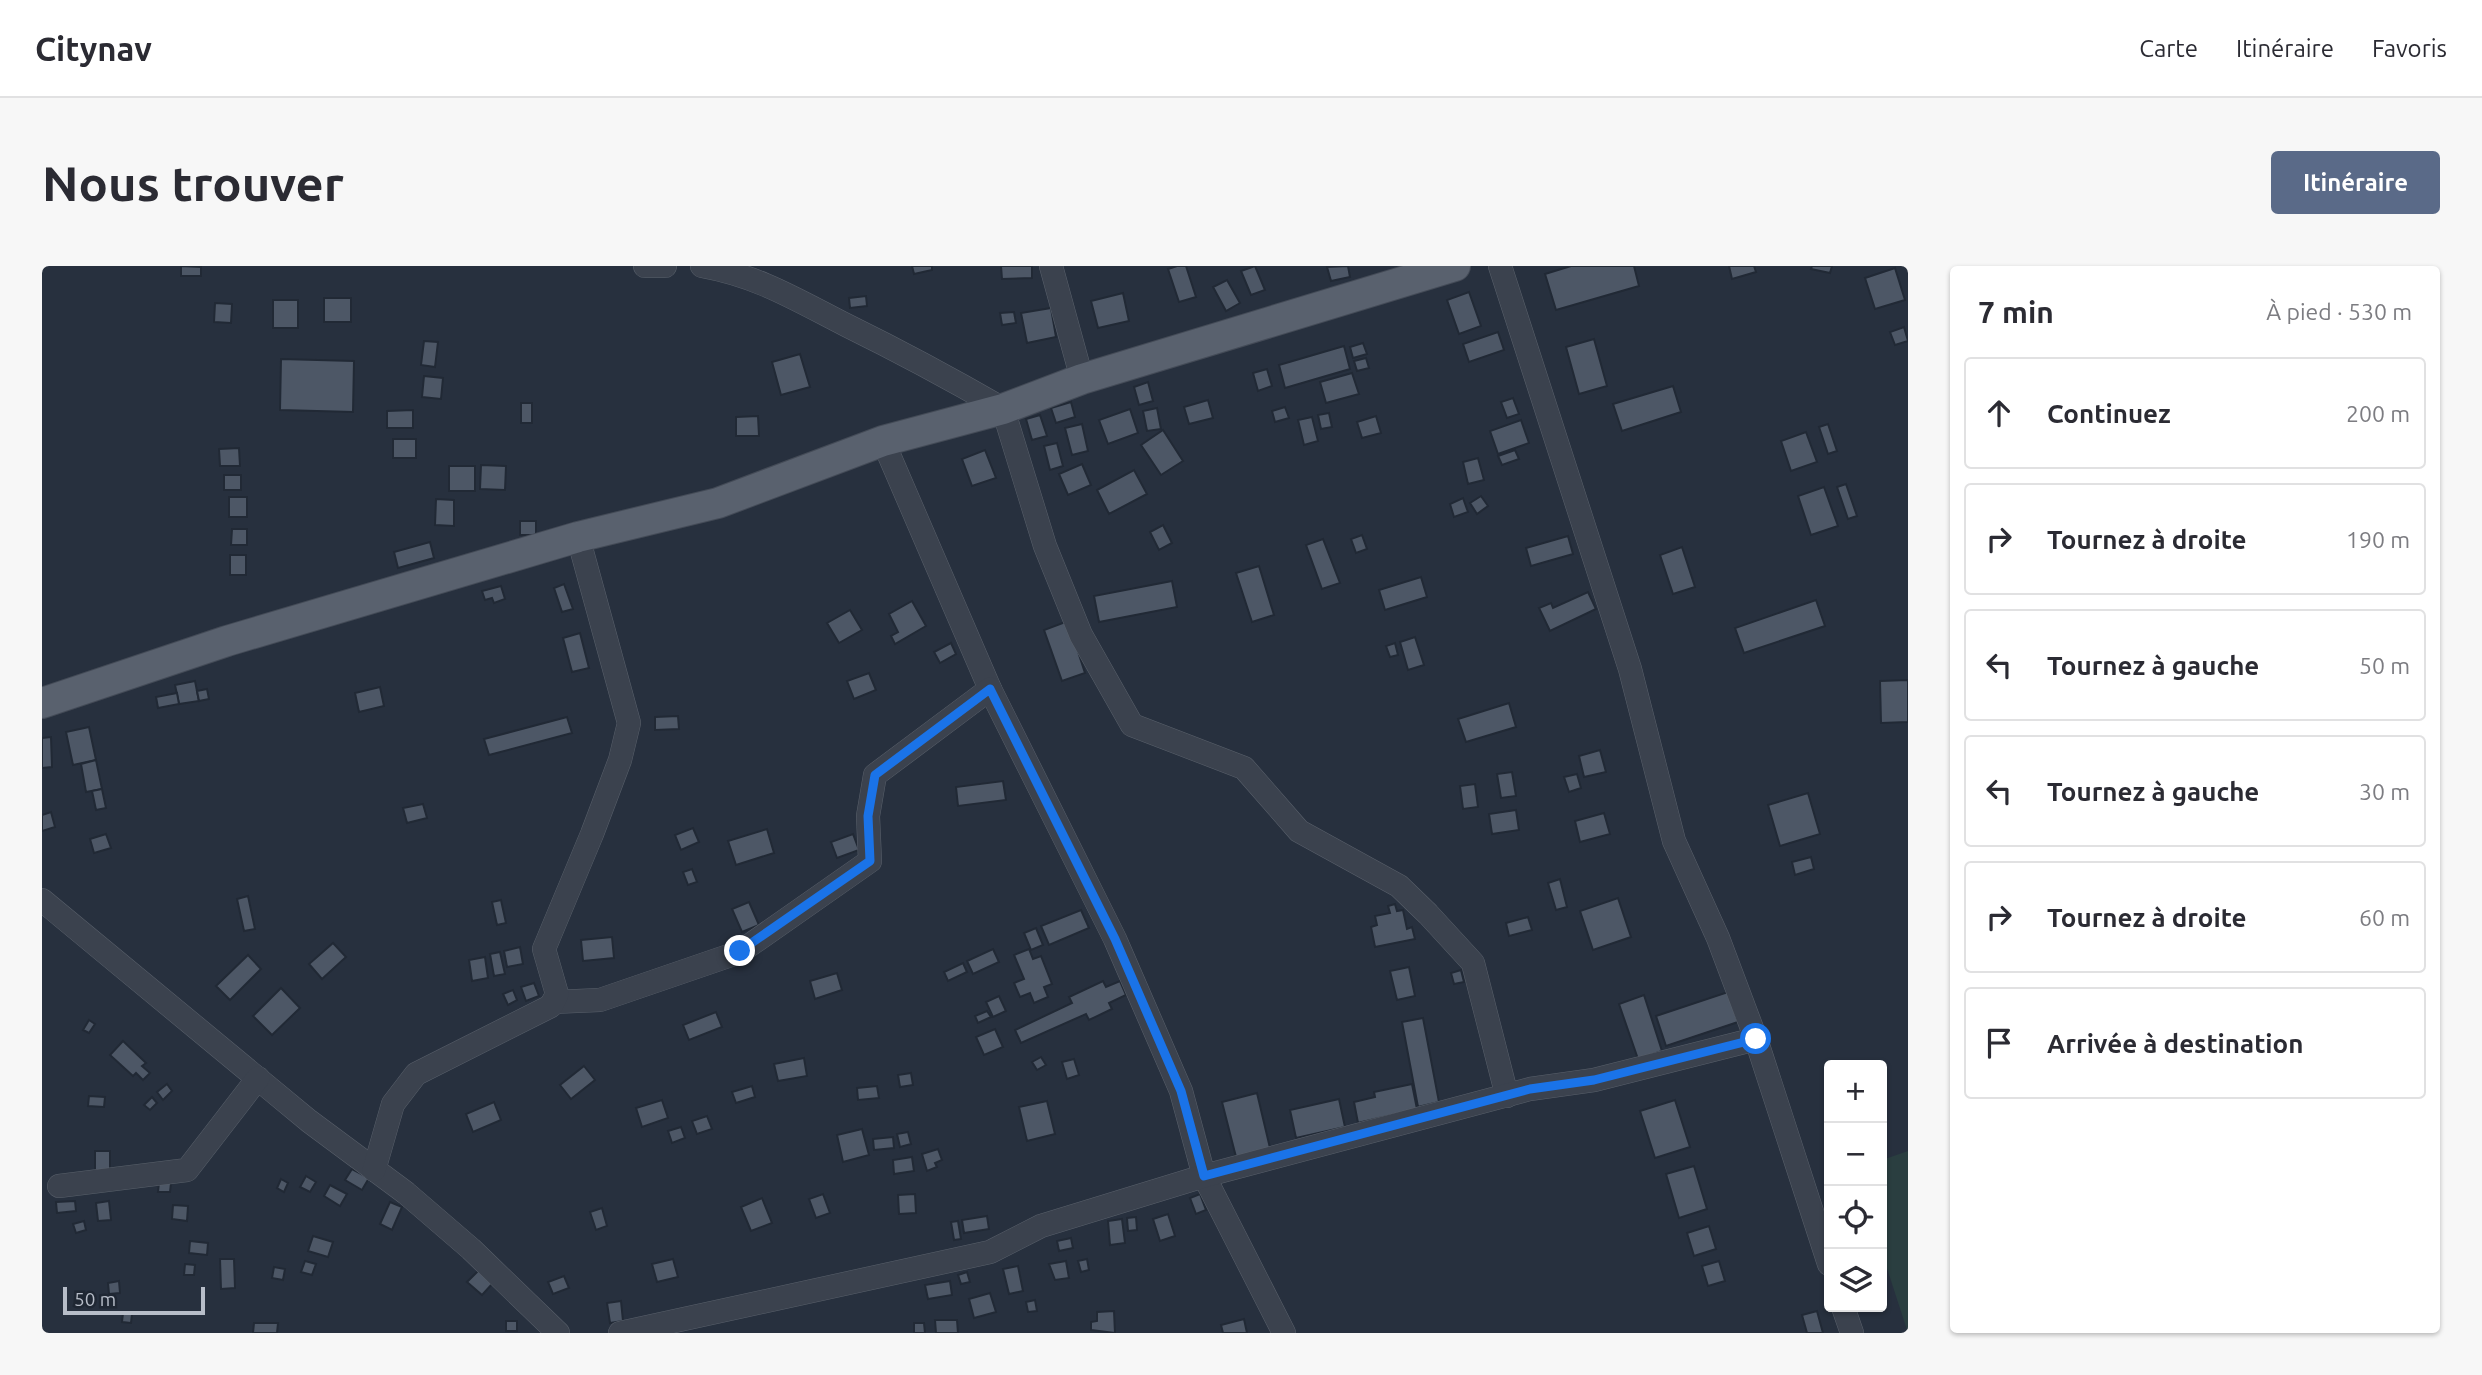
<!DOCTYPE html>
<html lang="fr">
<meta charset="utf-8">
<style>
:root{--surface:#fff;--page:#f7f7f7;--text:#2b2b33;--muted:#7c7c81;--line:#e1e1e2;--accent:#5a6a88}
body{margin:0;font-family:Ubuntu,sans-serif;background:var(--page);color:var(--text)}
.controls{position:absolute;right:21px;bottom:21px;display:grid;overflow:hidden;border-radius:7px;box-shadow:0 2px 5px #0004}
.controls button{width:63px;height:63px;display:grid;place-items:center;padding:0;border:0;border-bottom:2px solid var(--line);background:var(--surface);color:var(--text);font:35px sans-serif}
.scale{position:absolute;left:21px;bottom:18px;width:142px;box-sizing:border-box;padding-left:7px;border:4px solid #b7bdc8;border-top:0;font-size:19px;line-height:24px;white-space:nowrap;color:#b7bdc8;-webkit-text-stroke:5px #1f2733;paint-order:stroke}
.stop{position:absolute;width:21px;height:21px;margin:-16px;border:5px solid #1a73e8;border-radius:50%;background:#fff}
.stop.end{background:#1a73e8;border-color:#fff;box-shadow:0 2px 7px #0008}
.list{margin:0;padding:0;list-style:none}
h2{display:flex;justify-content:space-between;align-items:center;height:91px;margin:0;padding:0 28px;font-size:30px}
h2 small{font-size:23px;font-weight:400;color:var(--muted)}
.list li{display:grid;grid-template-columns:46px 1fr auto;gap:21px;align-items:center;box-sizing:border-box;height:112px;margin:0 14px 14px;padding:0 14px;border:2px solid var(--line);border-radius:7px}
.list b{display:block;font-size:26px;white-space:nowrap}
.list em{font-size:23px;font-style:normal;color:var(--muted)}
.icon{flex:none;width:38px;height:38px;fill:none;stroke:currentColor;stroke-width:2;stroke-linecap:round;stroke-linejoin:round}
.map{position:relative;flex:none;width:1866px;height:1067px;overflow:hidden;border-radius:7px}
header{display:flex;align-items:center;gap:42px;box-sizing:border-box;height:98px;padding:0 35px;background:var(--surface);border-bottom:2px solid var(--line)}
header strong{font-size:33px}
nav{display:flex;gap:38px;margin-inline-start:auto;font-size:24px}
.intro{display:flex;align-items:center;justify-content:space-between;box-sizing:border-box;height:168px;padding:0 42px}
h1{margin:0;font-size:49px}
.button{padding:18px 32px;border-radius:7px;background:var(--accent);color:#fff;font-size:24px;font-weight:700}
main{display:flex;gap:42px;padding:0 42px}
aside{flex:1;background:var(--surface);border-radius:7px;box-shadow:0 2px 5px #0004}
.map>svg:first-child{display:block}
.green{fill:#2a3e40}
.building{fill:#4d5766;stroke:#212935;stroke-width:2}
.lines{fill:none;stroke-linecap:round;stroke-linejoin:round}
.minor-casing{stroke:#59606b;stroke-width:24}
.major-casing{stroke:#444b57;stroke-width:32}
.minor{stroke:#3b424e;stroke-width:23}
.major{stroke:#59616e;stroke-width:30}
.route{stroke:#1a73e8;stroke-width:9}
</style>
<header>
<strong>Citynav</strong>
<nav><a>Carte</a><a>Itinéraire</a><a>Favoris</a></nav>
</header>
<div class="intro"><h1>Nous trouver</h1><a class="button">Itinéraire</a></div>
<main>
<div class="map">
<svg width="1866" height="1067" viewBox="0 0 1866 1067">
<rect width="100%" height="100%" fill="#27303e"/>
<polygon class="green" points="1866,885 1866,1067 1840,987 1840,894"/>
<g class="building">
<polygon points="139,0 159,1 159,10 139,10"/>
<polygon points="870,0 890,0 890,4 872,8"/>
<polygon points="959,0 990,0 990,12 960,13"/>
<polygon points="1135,0 1144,0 1154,31 1137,36 1126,3"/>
<polygon points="1213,0 1223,24 1209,29 1199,5"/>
<polygon points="1306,0 1308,11 1289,15 1285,1"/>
<polygon points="1529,0 1592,0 1597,20 1514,44 1503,8"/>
<polygon points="1687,0 1712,0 1714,6 1690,13"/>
<polygon points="1770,0 1790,0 1788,7 1769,3"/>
<polygon points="1853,2 1863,34 1833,43 1823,12"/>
<polygon points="1185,14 1198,37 1184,45 1171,21"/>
<polygon points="1427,26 1439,60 1417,68 1405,34"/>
<polygon points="1081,27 1087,55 1056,62 1049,35"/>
<polygon points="824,30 825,40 808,42 807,32"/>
<rect x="282" y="32" width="27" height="24"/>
<rect x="231" y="34" width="25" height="28"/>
<polygon points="173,37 190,38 189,57 172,56"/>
<polygon points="1009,42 1014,71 985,77 979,47"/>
<polygon points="972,46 974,57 960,59 958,47"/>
<polygon points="1862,61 1866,75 1853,79 1848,66"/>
<polygon points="1456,66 1462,84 1427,96 1421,78"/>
<polygon points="1552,73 1565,120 1537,128 1524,81"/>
<polygon points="382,75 396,76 393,101 379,99"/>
<polygon points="1321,77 1325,88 1311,92 1308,81"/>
<polygon points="1302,80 1308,103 1243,122 1237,99"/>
<polygon points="758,88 768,121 739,129 730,96"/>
<polygon points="1324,92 1327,102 1315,105 1312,95"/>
<polygon points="239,93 312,95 311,146 238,144"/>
<polygon points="1225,103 1230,120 1216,125 1211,107"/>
<polygon points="1310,107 1317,128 1284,137 1278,116"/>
<polygon points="382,110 401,112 399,133 380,131"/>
<polygon points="1106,116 1111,135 1097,139 1092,121"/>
<polygon points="1631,120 1639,146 1580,165 1571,138"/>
<polygon points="1471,132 1477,148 1465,152 1459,136"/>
<polygon points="1166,134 1171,152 1147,158 1142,141"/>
<polygon points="1029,136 1033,151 1014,157 1009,142"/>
<rect x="479" y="137" width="11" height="20"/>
<polygon points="1243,141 1247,152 1233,156 1230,145"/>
<polygon points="1115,142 1119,163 1105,165 1101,145"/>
<polygon points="1088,143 1096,167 1066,178 1057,154"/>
<polygon points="371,144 371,162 345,162 345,145"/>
<polygon points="1287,147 1290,161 1279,163 1276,149"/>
<polygon points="998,149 1005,170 990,174 984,153"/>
<polygon points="716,150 717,170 694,170 694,151"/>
<polygon points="1334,150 1339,167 1320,172 1315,156"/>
<polygon points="1270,151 1276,175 1262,179 1256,154"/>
<polygon points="1479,154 1487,177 1456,188 1448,165"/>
<polygon points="1040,158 1046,185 1030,189 1023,162"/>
<polygon points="1786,158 1795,185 1786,188 1777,161"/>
<polygon points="1121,164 1141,195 1119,209 1099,179"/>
<polygon points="1764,166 1775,196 1749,205 1739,175"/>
<rect x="351" y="173" width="23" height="19"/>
<polygon points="1015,177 1021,200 1008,204 1002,180"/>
<polygon points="197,182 198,200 178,200 177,183"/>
<polygon points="943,184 954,212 930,220 920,193"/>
<polygon points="1473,184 1477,193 1460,199 1456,190"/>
<polygon points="1436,192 1442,214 1426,218 1421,196"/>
<polygon points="1040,198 1049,219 1026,229 1017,208"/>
<polygon points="439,199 464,200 463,224 438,223"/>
<rect x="407" y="200" width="26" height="25"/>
<polygon points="1092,204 1105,228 1067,248 1055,224"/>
<rect x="182" y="209" width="17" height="15"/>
<polygon points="1804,218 1815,250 1806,253 1795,221"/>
<polygon points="1782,221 1796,260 1769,269 1756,230"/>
<polygon points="1439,230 1446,240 1435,248 1428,237"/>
<rect x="187" y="231" width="18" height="20"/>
<polygon points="1421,232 1426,246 1412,251 1408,238"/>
<polygon points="394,233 412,234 412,260 393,259"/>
<rect x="478" y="255" width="16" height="14"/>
<polygon points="1121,259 1130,277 1117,284 1108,266"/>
<polygon points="190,263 205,263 205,279 189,279"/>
<polygon points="1320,269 1325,283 1314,287 1309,273"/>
<polygon points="1526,270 1531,288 1489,300 1484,282"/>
<polygon points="1281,273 1298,317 1280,323 1264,279"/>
<polygon points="388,276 392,292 356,302 352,286"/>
<polygon points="1640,281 1653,321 1631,328 1618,289"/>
<rect x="188" y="289" width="16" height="20"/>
<polygon points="1217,300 1232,349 1210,356 1194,307"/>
<polygon points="1379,311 1385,331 1343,344 1337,324"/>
<polygon points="1130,315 1135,341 1057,356 1052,330"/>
<polygon points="522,318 531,343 520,346 512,322"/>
<polygon points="459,320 463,333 452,337 450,332 443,334 440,325"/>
<polygon points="1546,326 1554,343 1508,365 1497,342 1509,337 1511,342"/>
<polygon points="1774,334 1783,360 1702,387 1693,362"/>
<polygon points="870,335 884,360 853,378 849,370 856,366 847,348"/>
<polygon points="808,344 820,364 797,377 785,357"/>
<polygon points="1026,355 1043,407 1020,415 1002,364"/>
<polygon points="538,367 547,402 530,406 521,372"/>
<polygon points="1373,371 1382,399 1366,404 1358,376"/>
<polygon points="909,377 914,388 898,397 892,386"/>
<polygon points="1353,377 1356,389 1348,391 1344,380"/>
<polygon points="827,407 834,424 812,433 805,415"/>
<polygon points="1866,414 1866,456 1839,457 1838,415"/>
<polygon points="153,415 157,435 137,438 133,419"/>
<polygon points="338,421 342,440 317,446 313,427"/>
<polygon points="165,423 167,433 157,435 155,425"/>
<polygon points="135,427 137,438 116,442 114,431"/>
<polygon points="1467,437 1474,461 1424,476 1416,453"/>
<polygon points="636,450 637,463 613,464 613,451"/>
<polygon points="525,451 530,467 447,489 442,473"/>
<polygon points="47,461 54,494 31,499 24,466"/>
<polygon points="9,471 10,501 0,502 0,472"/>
<polygon points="1558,484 1564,506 1542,511 1537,490"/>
<polygon points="54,494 60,523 44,526 39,498"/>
<polygon points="1470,506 1474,530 1459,532 1455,508"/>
<polygon points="1535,508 1539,522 1527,526 1522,511"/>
<polygon points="961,515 964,534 916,540 914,521"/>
<polygon points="1433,518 1436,541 1421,543 1418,520"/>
<polygon points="60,523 64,542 54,544 50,525"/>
<polygon points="1766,527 1778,568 1738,580 1726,539"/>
<polygon points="381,538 385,552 365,557 361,542"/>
<polygon points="1474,544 1477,564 1450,568 1447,548"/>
<polygon points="9,546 13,561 0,565 0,549"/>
<polygon points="1562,547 1568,568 1538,576 1533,555"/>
<polygon points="651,562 657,576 639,584 633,569"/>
<polygon points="725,563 732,587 694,599 686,575"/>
<polygon points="64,568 69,582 52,587 48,573"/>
<polygon points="811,568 817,584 795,592 789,576"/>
<polygon points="1769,591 1772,603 1753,609 1750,596"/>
<polygon points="650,603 655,616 646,619 641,606"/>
<polygon points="1518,613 1525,641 1514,644 1506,617"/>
<polygon points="206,630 213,663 202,665 195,633"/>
<polygon points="1576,632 1589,671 1551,684 1538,645"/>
<polygon points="459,634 464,657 455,659 450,636"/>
<polygon points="707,636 717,659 700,666 690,643"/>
<polygon points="1353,638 1355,645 1361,644 1365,663 1370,661 1373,673 1333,681 1329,661 1335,659 1333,650 1348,647 1346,640"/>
<polygon points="1039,644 1047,662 1007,679 999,660"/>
<polygon points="1486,651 1490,664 1467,670 1464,657"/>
<polygon points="994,662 1001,679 989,684 982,667"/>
<polygon points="570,671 572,692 541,695 539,674"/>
<polygon points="291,677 304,691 280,713 267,698"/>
<polygon points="478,681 481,698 465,701 462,685"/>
<polygon points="951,683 957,696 931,708 925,695"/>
<polygon points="987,683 991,693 999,690 1010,718 1002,721 1006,731 992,737 988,727 978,731 972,717 982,713 972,689"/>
<polygon points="458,686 463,708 452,710 448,688"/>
<polygon points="206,689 219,703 188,734 174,720"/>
<polygon points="443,691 446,712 430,715 427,694"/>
<polygon points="921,697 925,706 906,715 902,706"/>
<polygon points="1367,701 1373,730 1355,734 1348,705"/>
<polygon points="1419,704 1422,716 1412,718 1409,707"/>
<polygon points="795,707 800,724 773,733 768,715"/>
<polygon points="1061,715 1064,721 1078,715 1084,729 1067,737 1070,743 1047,754 1044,748 979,777 973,764 1030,737 1027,731"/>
<polygon points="492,717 497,730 484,735 479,721"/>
<polygon points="239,722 258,742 230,769 211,750"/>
<polygon points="471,724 475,734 466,739 461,728"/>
<polygon points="1686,726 1696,756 1624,780 1614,750"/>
<polygon points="1602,729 1620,785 1596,793 1577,738"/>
<polygon points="957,730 964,745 951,751 944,736"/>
<polygon points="945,745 949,751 936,757 933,750"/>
<polygon points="674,746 680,761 647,774 641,759"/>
<polygon points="1381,752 1397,836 1376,841 1360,756"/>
<polygon points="47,754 53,758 47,767 41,764"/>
<polygon points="953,763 961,781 942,789 934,771"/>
<polygon points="81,775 104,797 100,800 108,807 101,814 94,807 91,810 68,789"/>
<polygon points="999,791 1004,799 995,804 990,796"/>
<polygon points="762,792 765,810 736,815 732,798"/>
<polygon points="1032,793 1037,809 1025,813 1020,796"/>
<polygon points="542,800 553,814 529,833 518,819"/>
<polygon points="869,807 871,819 858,821 856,809"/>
<polygon points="125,818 130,825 121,834 115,826"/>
<polygon points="1370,818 1375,843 1316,857 1312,836 1333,831 1332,826"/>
<polygon points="710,820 713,831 694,837 690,826"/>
<polygon points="835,820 837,832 816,834 815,822"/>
<polygon points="1215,827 1228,882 1194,891 1180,836"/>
<polygon points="47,830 63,831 62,841 46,840"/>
<polygon points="110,831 115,837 108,844 102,839"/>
<polygon points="1297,833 1303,861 1254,872 1248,844"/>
<polygon points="620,834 626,852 600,861 594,842"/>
<polygon points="1633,834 1648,881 1613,892 1598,845"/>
<polygon points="1005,835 1013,868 985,875 977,841"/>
<polygon points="452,836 459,854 431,866 424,848"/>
<polygon points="665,850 670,863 655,868 650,855"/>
<polygon points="639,861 643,872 630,877 626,865"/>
<polygon points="820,863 827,889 801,896 795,869"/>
<polygon points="866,866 869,878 858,881 855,868"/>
<polygon points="851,871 852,882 832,884 831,873"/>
<polygon points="896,883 900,894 893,897 895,901 885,905 880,888"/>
<rect x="53" y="885" width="15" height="19"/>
<polygon points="870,891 872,905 852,908 851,894"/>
<polygon points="1652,900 1665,943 1637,952 1624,908"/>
<polygon points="310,903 327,912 320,924 303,914"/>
<polygon points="264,910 274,916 268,926 258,921"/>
<polygon points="239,913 246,917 242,926 235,922"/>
<polygon points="117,916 129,917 128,926 116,926"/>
<polygon points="288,919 305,928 298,940 282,930"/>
<polygon points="781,928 788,947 774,952 767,933"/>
<polygon points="873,928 874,947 857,948 856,929"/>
<polygon points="1158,928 1164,944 1154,948 1148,932"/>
<polygon points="720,932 730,957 709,965 699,941"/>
<polygon points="33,935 34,945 15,947 14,936"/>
<polygon points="67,935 69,954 56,955 54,937"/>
<polygon points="348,936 360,941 350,964 338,958"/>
<polygon points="131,939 146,940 145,955 130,953"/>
<polygon points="560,942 565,960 554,964 548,946"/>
<polygon points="1126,948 1133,970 1118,975 1111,953"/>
<polygon points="945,950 947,963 922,967 920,954"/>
<polygon points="1094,951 1095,964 1086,965 1085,952"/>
<polygon points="1080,953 1083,977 1068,979 1066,955"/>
<polygon points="42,955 44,964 34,967 31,958"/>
<polygon points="916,955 919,973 912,974 909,956"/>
<polygon points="1667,960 1674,983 1652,990 1645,967"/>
<polygon points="271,970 291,976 286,991 266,985"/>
<polygon points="1029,972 1031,982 1017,985 1015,975"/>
<polygon points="148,975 166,977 165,989 147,987"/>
<polygon points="178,993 192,993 193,1022 179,1023"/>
<polygon points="631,993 636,1011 615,1016 610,998"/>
<polygon points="1045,993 1047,1004 1039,1006 1036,995"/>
<polygon points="263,995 274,998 270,1009 259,1006"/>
<polygon points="1024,995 1027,1012 1013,1014 1007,998"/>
<polygon points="1677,995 1683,1015 1666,1020 1660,1000"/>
<polygon points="143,998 153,999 152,1009 142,1009"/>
<polygon points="976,1000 981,1025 967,1028 961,1003"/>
<polygon points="232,1001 243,1003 241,1014 230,1012"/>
<polygon points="437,1004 451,1017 440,1029 425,1016"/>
<polygon points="925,1006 928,1016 919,1018 916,1009"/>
<polygon points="522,1010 527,1022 511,1028 506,1016"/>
<polygon points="77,1015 78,1027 67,1028 66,1017"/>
<polygon points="908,1015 910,1029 886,1033 883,1019"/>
<polygon points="948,1027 954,1046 932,1052 927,1033"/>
<polygon points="993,1034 995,1045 986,1046 984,1036"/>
<polygon points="579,1035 581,1055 568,1057 565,1037"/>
<polygon points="1072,1045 1073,1067 1049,1064 1049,1056 1055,1055 1055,1046"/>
<polygon points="1775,1045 1781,1067 1765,1067 1760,1049"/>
<polygon points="81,1047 90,1048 89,1057 80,1056"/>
<polygon points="1202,1053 1205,1067 1181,1067 1179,1059"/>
<polygon points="893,1054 915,1054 916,1067 894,1067"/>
<rect x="464" y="1055" width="11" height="10"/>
<polygon points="212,1057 236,1057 235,1067 211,1067"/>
<polygon points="872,1057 882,1057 883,1067 872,1067"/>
</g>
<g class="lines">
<defs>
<g id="minor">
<polyline points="603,0 623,0"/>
<path d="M660,0C716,10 753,33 804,59C857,85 909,113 961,143L1003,280L1039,369L1090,459L1202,502L1257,565L1357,620L1386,648L1431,697L1465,830"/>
<polyline points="1009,0 1040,113"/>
<polyline points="1458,0 1588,403 1632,575 1676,672 1714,773 1787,998"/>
<polyline points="841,175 948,423 1073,673 1139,825 1162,910 1242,1067"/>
<polyline points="0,634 267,855 364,927 429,983 516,1067"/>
<polyline points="511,736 558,734 698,686 828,595 826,550 833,509 948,423"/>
<polyline points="332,904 351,838 374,808 509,740 515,728 502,683 550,568 578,494 587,457 536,271"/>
<polyline points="17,920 145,904 216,812"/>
<polyline points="1801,1041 1810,1067"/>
<polyline points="578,1067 948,986 999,960 1162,910 1488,823 1552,814 1714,773"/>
</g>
<polyline id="major" points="0,437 185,375 536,271 676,237 841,175 961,143 1040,113 1413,0"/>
</defs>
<use href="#minor" class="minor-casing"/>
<use href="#major" class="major-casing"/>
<use href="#minor" class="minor"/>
<use href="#major" class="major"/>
</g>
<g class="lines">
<polyline class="route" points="698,685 828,595 826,550 833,509 948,423 1073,673 1139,825 1162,910 1488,823 1552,814 1714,773"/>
</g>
</svg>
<div class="controls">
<button>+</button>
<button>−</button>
<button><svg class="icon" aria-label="locate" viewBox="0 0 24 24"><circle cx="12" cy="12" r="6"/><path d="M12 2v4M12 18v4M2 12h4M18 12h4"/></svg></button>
<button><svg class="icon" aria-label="layers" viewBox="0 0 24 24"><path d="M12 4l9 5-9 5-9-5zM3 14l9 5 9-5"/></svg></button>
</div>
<div class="scale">50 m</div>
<div class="stop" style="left:1714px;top:773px"></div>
<div class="stop end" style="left:698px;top:685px"></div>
</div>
<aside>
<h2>7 min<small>À pied · 530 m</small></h2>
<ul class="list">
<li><svg class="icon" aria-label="ahead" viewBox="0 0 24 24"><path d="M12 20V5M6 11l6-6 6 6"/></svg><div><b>Continuez</b></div><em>200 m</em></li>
<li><svg class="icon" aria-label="right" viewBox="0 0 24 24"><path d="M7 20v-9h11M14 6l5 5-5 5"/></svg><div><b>Tournez à droite</b></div><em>190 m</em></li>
<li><svg class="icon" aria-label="left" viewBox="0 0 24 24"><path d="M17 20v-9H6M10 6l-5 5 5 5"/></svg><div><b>Tournez à gauche</b></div><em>50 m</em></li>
<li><svg class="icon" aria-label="left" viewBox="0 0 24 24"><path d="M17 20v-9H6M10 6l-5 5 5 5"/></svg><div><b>Tournez à gauche</b></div><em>30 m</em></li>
<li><svg class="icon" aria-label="right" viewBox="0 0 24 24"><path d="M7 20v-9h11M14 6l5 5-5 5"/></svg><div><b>Tournez à droite</b></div><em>60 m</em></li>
<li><svg class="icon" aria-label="arrive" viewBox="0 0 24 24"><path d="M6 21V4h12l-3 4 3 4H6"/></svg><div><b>Arrivée à destination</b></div></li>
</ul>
</aside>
</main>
